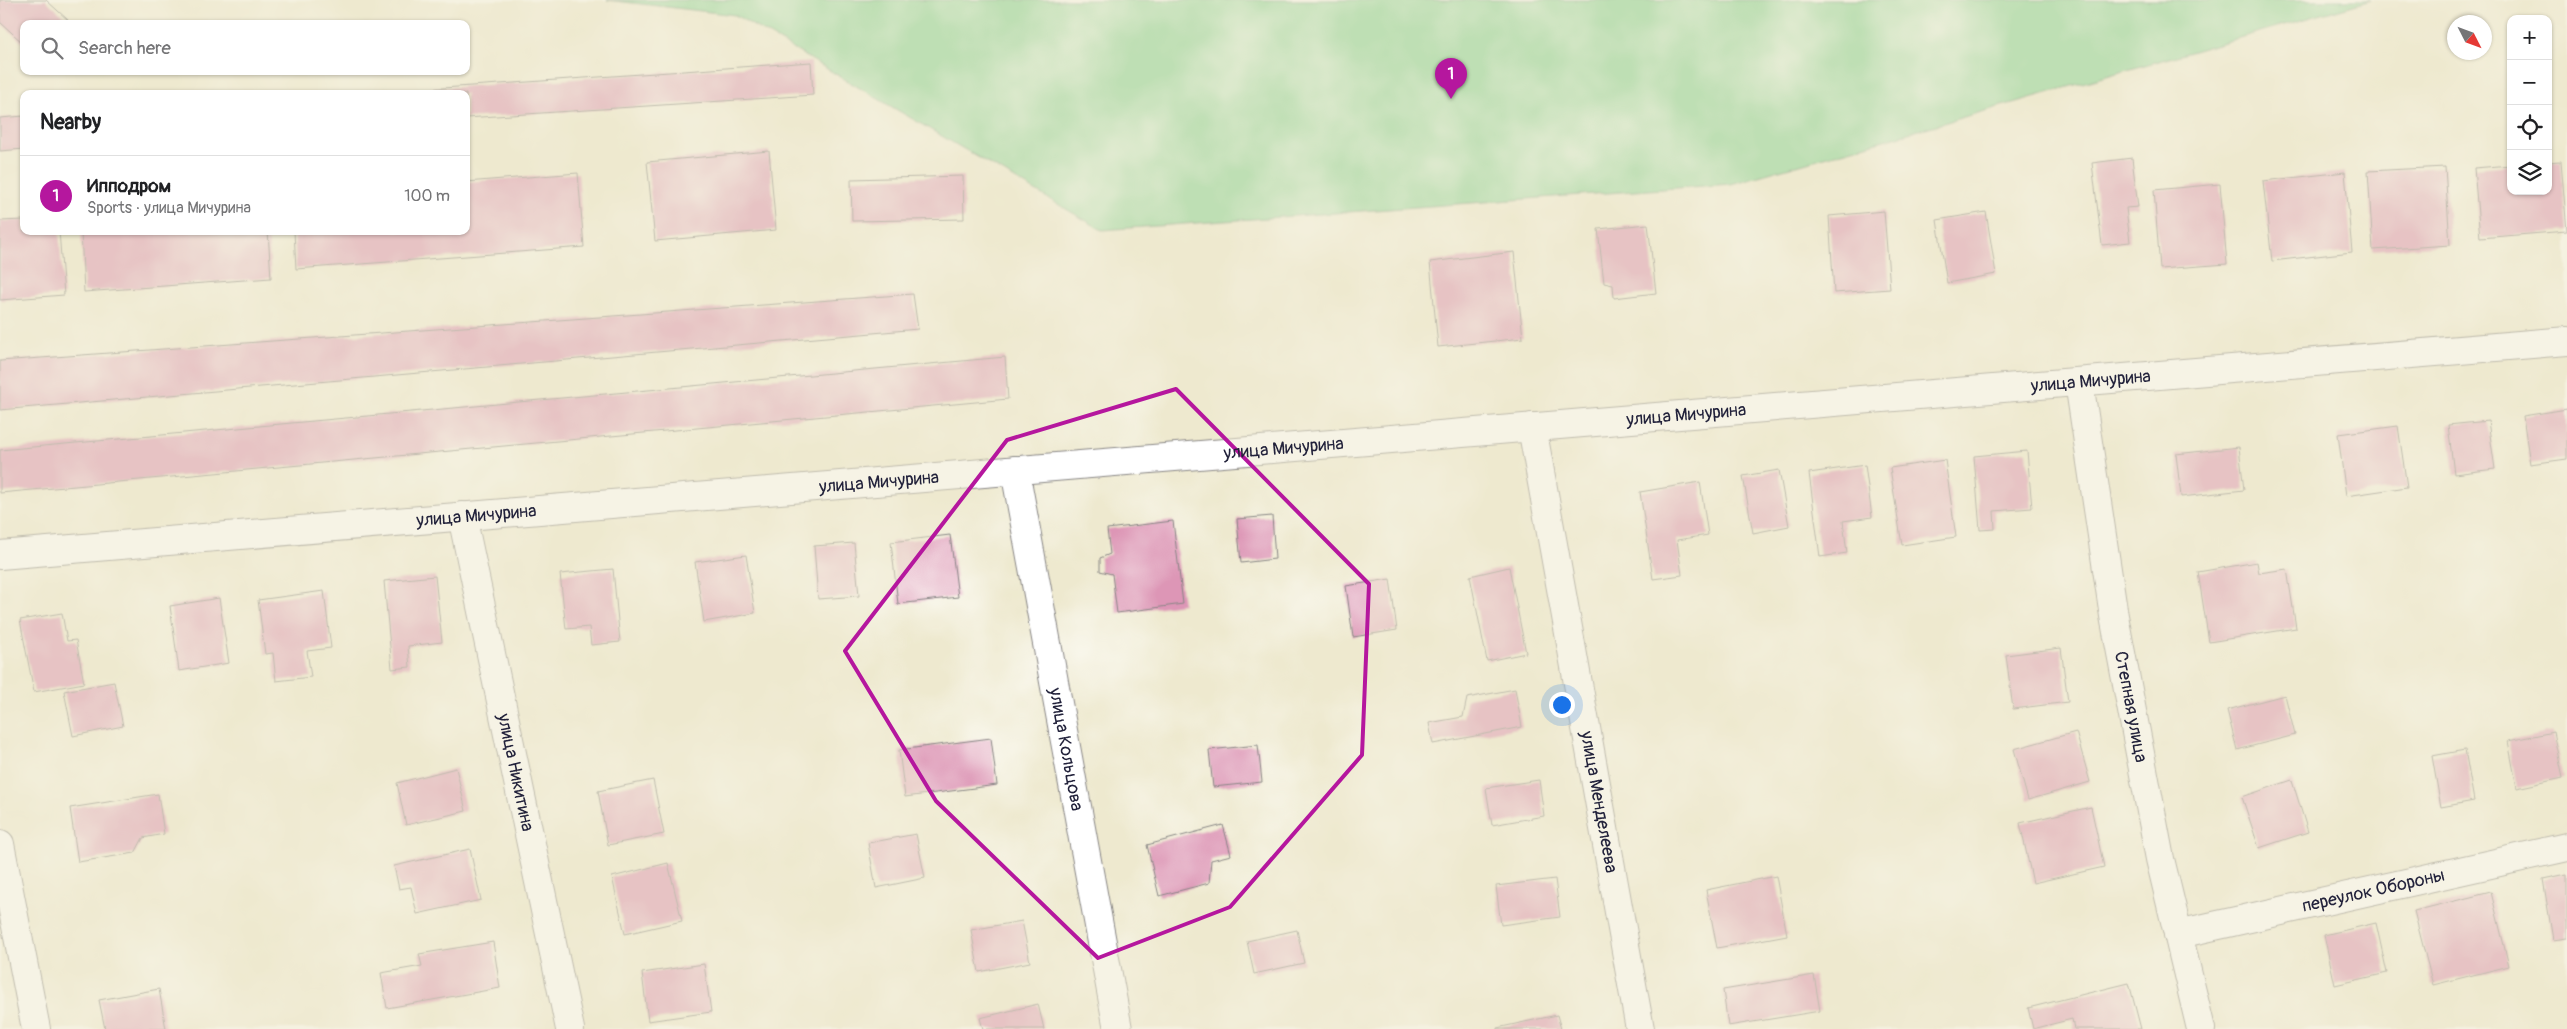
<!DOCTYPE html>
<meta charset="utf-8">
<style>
:root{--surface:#fff;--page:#f2f2f2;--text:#202124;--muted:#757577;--line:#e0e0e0;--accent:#b5179e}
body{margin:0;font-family:Pangolin,sans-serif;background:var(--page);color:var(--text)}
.controls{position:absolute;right:15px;top:15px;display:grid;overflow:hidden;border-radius:10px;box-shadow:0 1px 4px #0004}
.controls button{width:45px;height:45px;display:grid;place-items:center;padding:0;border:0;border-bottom:1px solid var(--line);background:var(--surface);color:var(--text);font:25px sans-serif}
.compass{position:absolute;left:2447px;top:15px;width:45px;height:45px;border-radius:50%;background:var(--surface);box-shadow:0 1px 4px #0004;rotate:132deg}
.you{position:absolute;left:1561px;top:704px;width:18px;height:18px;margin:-12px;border:4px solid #fff;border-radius:50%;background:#1a73e8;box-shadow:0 0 0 8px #1a73e833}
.badge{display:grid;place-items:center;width:32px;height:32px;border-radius:50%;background:var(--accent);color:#fff;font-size:16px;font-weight:700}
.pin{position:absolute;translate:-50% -41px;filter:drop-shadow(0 1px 2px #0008)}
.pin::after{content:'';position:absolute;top:26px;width:18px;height:15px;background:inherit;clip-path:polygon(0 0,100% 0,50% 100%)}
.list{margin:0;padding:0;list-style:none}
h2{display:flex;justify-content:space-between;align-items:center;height:65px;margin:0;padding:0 20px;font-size:21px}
h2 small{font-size:16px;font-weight:400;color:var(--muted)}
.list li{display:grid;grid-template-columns:32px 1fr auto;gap:15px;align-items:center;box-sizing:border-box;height:80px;padding:0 20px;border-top:1px solid var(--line)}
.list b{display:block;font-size:19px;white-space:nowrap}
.list p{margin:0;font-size:16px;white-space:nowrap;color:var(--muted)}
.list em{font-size:16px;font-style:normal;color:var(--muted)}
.icon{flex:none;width:28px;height:28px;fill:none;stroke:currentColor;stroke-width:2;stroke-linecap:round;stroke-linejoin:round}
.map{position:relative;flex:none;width:2567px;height:1029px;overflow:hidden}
.search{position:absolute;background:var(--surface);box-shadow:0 1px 4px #0004;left:20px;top:20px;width:450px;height:55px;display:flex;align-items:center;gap:12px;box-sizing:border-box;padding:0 18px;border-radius:10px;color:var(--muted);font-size:19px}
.panel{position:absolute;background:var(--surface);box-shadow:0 1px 4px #0004;left:20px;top:90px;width:450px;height:145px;border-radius:10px}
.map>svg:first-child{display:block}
.green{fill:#83d292;stroke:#527a66}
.building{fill:#dd96b6}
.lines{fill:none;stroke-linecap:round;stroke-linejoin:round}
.street-casing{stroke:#888685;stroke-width:30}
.street{stroke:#fff;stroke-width:28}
.marked{fill:none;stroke:#b5179e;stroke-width:4;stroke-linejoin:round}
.labels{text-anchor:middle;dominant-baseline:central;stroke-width:4.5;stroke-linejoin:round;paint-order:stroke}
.street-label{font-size:18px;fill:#22223b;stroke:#fdfcf7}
</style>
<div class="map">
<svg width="2567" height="1029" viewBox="0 0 2567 1029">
<rect width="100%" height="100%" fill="#fdfcf7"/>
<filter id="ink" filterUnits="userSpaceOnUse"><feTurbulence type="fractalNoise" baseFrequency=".02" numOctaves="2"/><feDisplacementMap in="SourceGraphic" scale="10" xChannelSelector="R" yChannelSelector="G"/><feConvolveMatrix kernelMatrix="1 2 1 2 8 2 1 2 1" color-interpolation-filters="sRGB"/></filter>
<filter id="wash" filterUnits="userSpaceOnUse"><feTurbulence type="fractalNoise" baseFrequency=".0096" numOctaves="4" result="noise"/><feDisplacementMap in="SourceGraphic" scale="20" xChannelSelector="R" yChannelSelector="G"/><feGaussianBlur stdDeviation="1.12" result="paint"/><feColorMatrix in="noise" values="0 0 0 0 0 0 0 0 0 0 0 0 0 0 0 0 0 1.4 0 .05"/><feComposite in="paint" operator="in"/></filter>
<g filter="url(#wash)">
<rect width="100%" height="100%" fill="#eee9cf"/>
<polygon class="green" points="607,0 2371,0 1731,184 1102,230 735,15"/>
<g id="blocks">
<g class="building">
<polygon points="0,0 46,0 68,20 64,24 24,24 24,44 0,22"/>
<polygon points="811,62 813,95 466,118 466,94 358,94"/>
<polygon points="24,116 24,149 0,151 0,118"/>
<polygon points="769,151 776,230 655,241 647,162"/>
<polygon points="2132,158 2138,207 2126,208 2130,242 2102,245 2092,163"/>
<polygon points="2561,161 2567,231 2480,238 2474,168 2511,165 2511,191 2548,191 2548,162"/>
<polygon points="2445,167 2450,245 2373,250 2368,171"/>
<polygon points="2345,172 2352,252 2272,261 2263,181"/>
<polygon points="578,173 584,247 296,269 294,231 466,231 466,182"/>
<polygon points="963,176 964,219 852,221 851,179"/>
<polygon points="2220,184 2227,264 2160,269 2154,190"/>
<polygon points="1884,211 1890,289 1834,293 1829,216"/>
<polygon points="1986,212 1996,274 1947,283 1937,220"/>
<polygon points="24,220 24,231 59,231 64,295 0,300 0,221"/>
<polygon points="1648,224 1656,293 1614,298 1613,285 1604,283 1598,229"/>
<polygon points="81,231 268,231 271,278 84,292"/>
<polygon points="1514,252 1523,338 1438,347 1430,262"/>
<polygon points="913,294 918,329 0,410 0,361"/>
<polygon points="1005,357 1008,399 0,493 0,450"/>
<polygon points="2567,409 2567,459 2530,464 2523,416"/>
<polygon points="2488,421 2495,469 2454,474 2448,425"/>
<polygon points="2398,426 2407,487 2346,496 2338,434"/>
<polygon points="2239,447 2244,490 2181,497 2176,454"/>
<polygon points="2027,451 2032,508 1994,511 1995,529 1980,530 1974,456"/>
<polygon points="1945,460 1956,537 1902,545 1890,468"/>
<polygon points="1865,465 1872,517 1843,521 1847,553 1820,557 1809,473"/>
<polygon points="1779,470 1789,526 1753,533 1743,476"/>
<polygon points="1700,482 1708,535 1677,540 1682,575 1653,579 1640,492"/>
<polygon points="1272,516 1275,559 1241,563 1237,519"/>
<polygon points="1173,521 1183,604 1117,613 1112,574 1100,571 1100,558 1110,554 1107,529"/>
<polygon points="950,535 958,597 898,604 891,542"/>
<polygon points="854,543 859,596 818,599 814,546"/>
<polygon points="746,555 755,613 704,622 695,562"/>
<polygon points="2257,562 2259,573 2287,569 2296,628 2209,642 2198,572"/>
<polygon points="1509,567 1526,653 1487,661 1470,576"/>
<polygon points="613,569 620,642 591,645 589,627 566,629 560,574"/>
<polygon points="435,576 442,642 408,646 410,667 392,669 384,581"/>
<polygon points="1390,579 1397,630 1353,637 1346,586"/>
<polygon points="324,591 331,648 307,651 311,677 276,681 273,653 265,654 258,600"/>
<polygon points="219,598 229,663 179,671 170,606"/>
<polygon points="62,613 67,641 76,640 84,683 34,692 20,620"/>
<polygon points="2061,648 2068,702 2013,709 2006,655"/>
<polygon points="114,682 123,726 73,736 64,691"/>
<polygon points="1515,689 1522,727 1433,744 1429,723 1463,717 1467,698"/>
<polygon points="2285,695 2295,735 2237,750 2227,710"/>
<polygon points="2076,732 2090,782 2028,800 2014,749"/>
<polygon points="2553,732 2563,778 2517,788 2508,741"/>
<polygon points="991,738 997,785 905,797 899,750"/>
<polygon points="1258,745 1262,782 1213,787 1209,750"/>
<polygon points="2465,750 2474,801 2441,807 2432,756"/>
<polygon points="456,768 466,811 406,825 397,783"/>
<polygon points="653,780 664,834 608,845 598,791"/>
<polygon points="1539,780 1544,816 1492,825 1486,788"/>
<polygon points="2292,780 2308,832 2259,848 2242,797"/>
<polygon points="158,794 164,834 143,838 135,853 78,862 70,808"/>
<polygon points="2091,807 2104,867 2033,883 2020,823"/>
<polygon points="1223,825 1231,855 1211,860 1209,883 1159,896 1147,845"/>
<polygon points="916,834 925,878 876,888 868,843"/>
<polygon points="470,849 481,900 417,914 411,887 399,889 394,866"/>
<polygon points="668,863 682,921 625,934 612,877"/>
<polygon points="2567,874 2567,938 2553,940 2543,879"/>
<polygon points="1776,876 1787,935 1717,948 1706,890"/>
<polygon points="1555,879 1560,917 1501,925 1496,886"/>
<polygon points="2491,892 2509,966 2433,985 2414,911"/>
<polygon points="1022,921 1030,962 979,972 971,930"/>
<polygon points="2376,923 2387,973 2335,985 2324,935"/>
<polygon points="1297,930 1304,963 1254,974 1247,941"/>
<polygon points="493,942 500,988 387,1008 381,973 422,966 419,954"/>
<polygon points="704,964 711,1012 648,1021 642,973"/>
<polygon points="1814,975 1820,1011 1728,1026 1723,990"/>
<polygon points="2129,983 2141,1029 2074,1029 2072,1019 2033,1029 2028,1008"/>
<polygon points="159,989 166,1029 105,1029 99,1000"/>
<polygon points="1038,1004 1044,1029 983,1029 980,1018"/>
<polygon points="1557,1015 1561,1029 1497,1029 1497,1028"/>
</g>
</g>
</g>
<g filter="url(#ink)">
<use href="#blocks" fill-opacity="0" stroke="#888685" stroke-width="1"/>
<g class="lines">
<defs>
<g id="street">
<path id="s1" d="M2079,382L2114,616L2160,859L2201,1029"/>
<path id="s2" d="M1532,427L1640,1029"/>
<path id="s3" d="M1015,470L1118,1029"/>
<path id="s4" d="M462,516L570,1029"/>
<path id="s5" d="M0,555L2567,341"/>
<polyline points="0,844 36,1029"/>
<path id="s6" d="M2178,934L2567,847"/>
</g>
</defs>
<use href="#street" class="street-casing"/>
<use href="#street" class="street"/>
</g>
</g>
<path d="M0 0H2567V1029H0ZM1176,389L1369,584L1362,755L1230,907L1098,958L936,801L845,651L1007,440Z" fill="#eee9cf" fill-opacity=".55" fill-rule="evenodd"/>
<path class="marked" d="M1176,389L1369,584L1362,755L1230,907L1098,958L936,801L845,651L1007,440Z"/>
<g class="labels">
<g class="street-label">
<text stroke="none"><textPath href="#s5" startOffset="2098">улица Мичурина</textPath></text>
<text stroke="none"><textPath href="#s5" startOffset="1692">улица Мичурина</textPath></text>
<text stroke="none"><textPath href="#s5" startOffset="1288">улица Мичурина</textPath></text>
<text stroke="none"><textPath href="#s5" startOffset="882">улица Мичурина</textPath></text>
<text stroke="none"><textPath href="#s5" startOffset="478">улица Мичурина</textPath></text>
<text stroke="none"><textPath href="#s1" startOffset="329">Степная улица</textPath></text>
<text stroke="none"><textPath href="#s3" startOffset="284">улица Кольцова</textPath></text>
<text stroke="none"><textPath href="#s4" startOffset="262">улица Никитина</textPath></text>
<text stroke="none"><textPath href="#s2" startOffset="381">улица Менделеева</textPath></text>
<text stroke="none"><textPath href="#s6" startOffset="200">переулок Обороны</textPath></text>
</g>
</g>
</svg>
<div class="controls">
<button>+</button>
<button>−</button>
<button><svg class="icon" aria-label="locate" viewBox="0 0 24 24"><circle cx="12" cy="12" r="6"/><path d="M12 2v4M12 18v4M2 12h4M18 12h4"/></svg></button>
<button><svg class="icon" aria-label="layers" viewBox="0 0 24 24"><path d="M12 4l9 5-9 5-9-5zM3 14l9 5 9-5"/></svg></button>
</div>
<svg class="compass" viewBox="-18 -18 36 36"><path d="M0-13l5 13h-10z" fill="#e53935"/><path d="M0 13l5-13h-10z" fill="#757577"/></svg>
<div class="you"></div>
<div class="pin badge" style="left:1451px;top:99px">1</div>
<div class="search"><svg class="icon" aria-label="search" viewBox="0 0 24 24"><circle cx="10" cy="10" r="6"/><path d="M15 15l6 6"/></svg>Search here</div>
<section class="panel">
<h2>Nearby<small></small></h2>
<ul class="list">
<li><span class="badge">1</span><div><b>Ипподром</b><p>Sports · улица Мичурина</p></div><em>100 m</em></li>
</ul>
</section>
</div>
